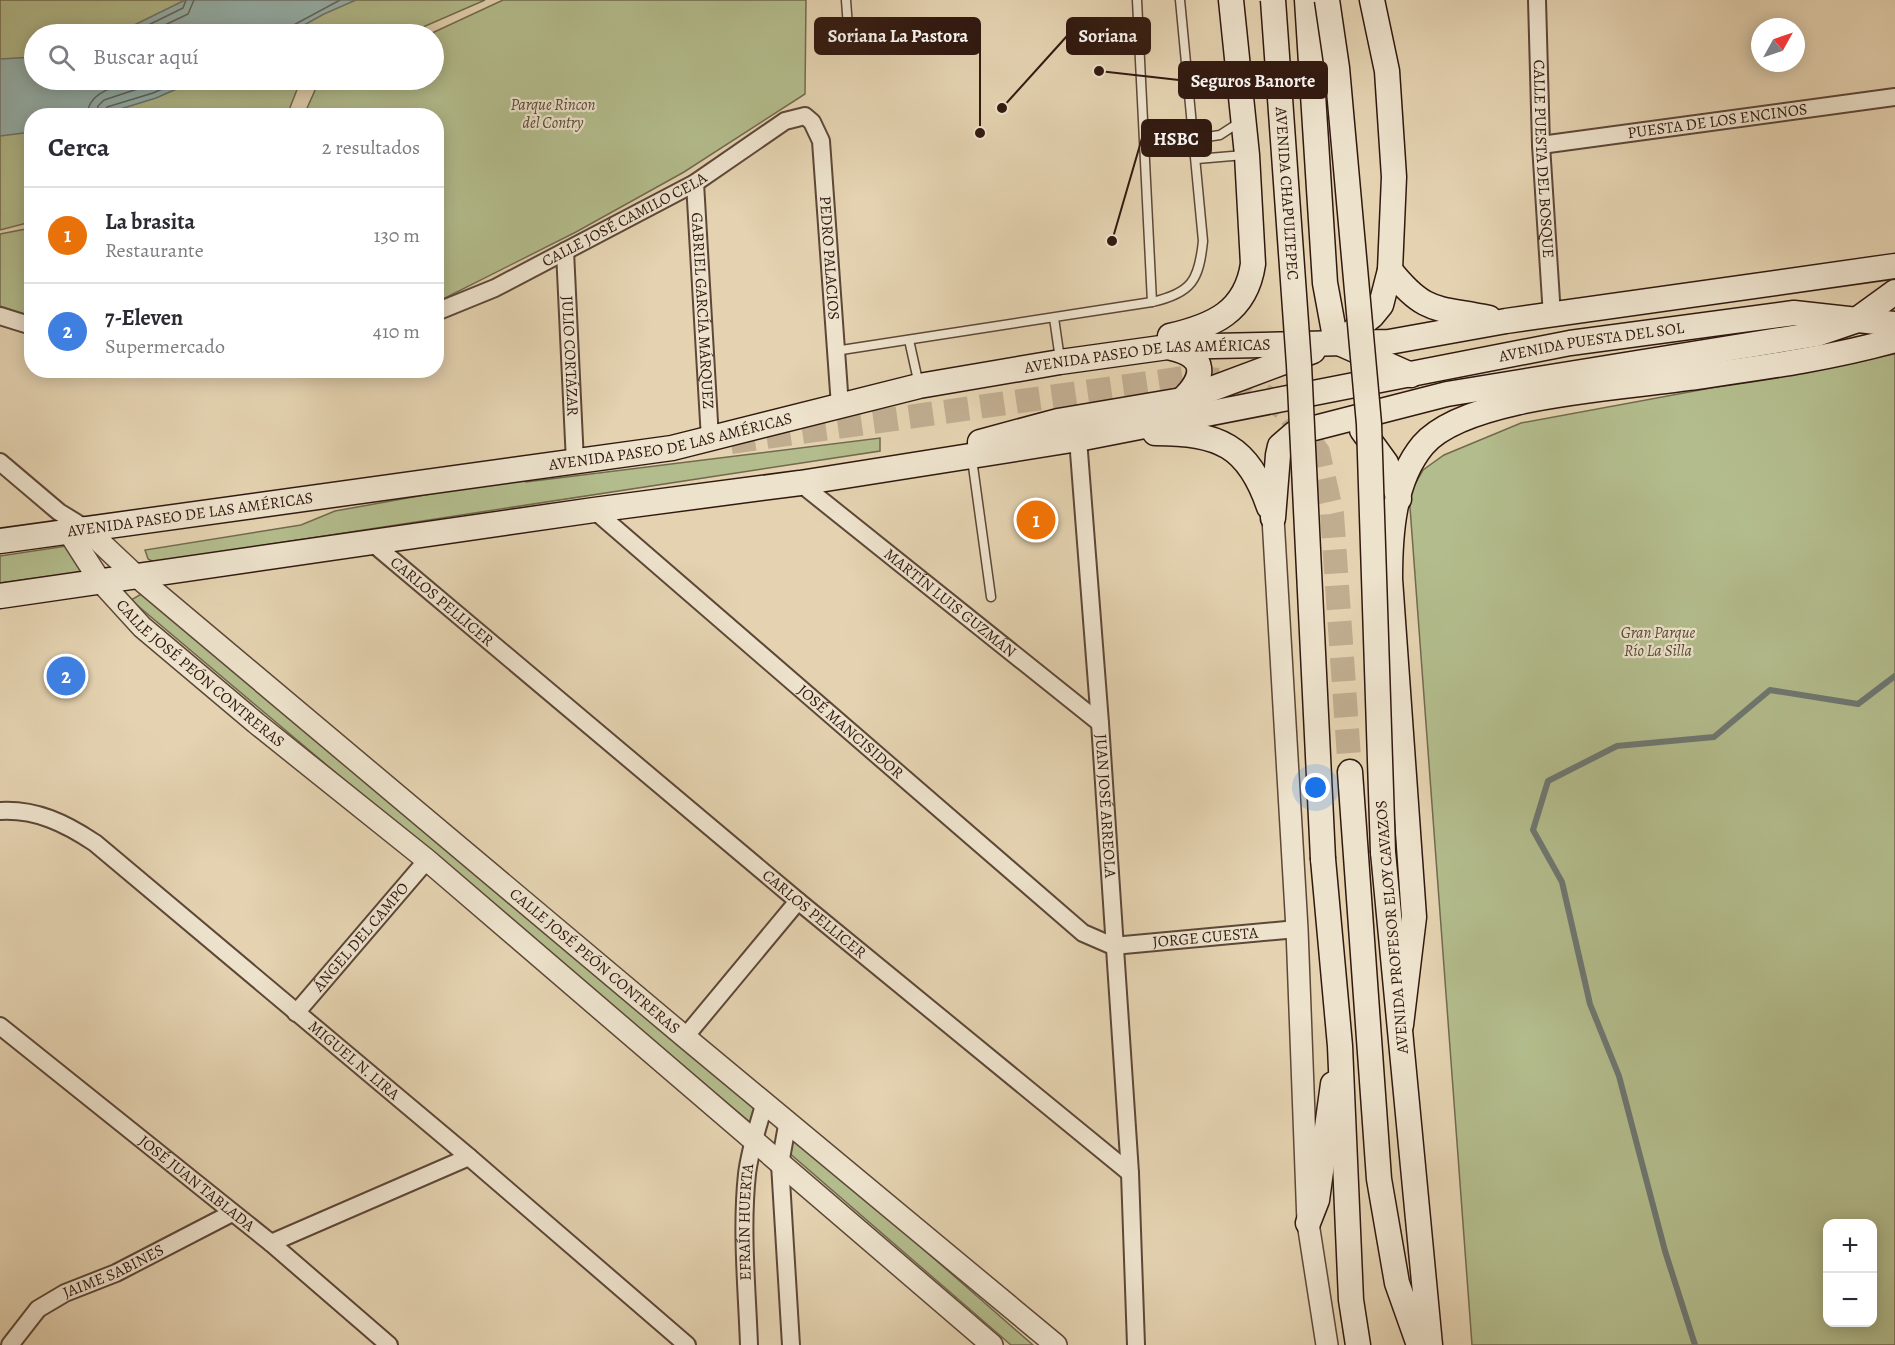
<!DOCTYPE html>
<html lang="es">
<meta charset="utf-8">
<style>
:root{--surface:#fff;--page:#f2f2f3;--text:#2b2b33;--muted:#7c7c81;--line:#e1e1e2;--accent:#b45309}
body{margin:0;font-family:Alegreya,serif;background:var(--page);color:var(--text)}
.controls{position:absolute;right:18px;bottom:18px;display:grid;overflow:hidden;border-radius:12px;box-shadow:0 3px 15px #0003}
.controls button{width:54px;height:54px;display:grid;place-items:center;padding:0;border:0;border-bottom:2px solid var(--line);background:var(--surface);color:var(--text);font:30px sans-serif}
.compass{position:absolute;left:1751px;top:18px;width:54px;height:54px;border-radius:50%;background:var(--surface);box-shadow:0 3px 15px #0003;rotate:50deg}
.you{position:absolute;left:1316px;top:788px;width:21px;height:21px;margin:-15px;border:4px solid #fff;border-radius:50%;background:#1a73e8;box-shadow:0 0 0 9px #1a73e833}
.badge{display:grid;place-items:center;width:39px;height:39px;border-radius:50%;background:var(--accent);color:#fff;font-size:20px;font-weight:700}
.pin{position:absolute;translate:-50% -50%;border:3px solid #fff;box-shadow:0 2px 6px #0006}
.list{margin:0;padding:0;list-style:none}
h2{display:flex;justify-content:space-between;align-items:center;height:78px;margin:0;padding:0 24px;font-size:26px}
h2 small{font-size:20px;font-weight:400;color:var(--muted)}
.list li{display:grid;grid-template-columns:39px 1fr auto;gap:18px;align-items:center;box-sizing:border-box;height:96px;padding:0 24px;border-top:2px solid var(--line)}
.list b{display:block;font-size:22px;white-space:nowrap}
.list p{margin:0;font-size:20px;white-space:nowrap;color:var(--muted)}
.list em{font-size:20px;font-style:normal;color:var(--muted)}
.icon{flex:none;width:33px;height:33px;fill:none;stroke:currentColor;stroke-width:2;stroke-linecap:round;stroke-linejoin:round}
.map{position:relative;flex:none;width:1895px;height:1345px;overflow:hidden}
.search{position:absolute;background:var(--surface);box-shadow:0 3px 15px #0003;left:24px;top:24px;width:420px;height:66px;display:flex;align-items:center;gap:15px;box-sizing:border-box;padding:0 21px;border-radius:33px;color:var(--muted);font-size:22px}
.panel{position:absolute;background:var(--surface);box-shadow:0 3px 15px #0003;left:24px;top:108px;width:420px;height:270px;border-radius:24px}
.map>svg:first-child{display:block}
.green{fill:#b3bc8c;stroke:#726a4e;stroke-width:1.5;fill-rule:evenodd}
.water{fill:#97b6b2;stroke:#6e7771;stroke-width:1.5}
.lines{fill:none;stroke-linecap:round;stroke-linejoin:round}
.shore{stroke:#646861;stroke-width:1.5}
.stream{stroke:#6e7771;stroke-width:6}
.secondary-tunnel{stroke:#c0ad90;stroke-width:24;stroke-dasharray:24 12;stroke-linecap:butt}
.service-casing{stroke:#5e4738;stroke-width:11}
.minor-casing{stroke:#5e4738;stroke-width:20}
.tertiary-casing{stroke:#5e4738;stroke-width:24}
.secondary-casing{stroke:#311910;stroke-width:27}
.service{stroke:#ede2cc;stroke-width:8}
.minor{stroke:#ede2cc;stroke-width:16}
.tertiary{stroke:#ede2cc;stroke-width:21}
.secondary{stroke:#ede2cc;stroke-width:24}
.secondary-bridge-casing{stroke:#311910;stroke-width:27;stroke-linecap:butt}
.secondary-bridge{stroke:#ede2cc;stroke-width:24}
.labels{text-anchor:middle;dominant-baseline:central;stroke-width:4.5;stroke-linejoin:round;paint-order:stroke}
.park-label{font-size:16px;font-style:italic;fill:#584a35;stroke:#ede2cc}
.street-label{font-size:16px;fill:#311910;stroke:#ede2cc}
.leader{fill:none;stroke:#311910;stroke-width:2}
.callout-dot{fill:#311910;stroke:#ede2cc;stroke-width:2}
.callout{fill:#311910;stroke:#311910;stroke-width:2}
.callout-label{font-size:18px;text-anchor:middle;font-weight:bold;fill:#fff}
</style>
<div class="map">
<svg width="1895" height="1345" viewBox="0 0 1895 1345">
<rect width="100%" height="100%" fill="#e4d2b0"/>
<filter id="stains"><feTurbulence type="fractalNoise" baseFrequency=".00333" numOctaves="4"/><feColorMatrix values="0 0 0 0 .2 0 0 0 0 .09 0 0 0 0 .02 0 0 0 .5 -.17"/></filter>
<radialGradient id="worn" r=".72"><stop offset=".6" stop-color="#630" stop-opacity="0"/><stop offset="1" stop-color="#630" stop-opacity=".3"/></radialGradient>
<g class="green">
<polygon points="0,0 485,0 407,34 34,34 34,80 307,80 300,82 287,115 32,116 31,222 0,230"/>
<polygon points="503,0 806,0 805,94 684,172 576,232 437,302 436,116 304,115 316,88 334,80 434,80 434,34 430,34"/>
<polygon points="31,228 32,228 31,316 0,306 0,234"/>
<path d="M1895,354V1345H1472L1409,494L1423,470L1444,455L1521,423ZM1828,1224H1872V1322H1828Z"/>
<polygon points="880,438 880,451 154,562 148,559 145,550 301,525 335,511 519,478 526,482"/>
<polygon points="73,545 88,571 0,583 0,556"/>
<polygon points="148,590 760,1105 751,1123 131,600"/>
<polygon points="796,1138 1033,1345 1011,1345 787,1151"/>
</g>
<g class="water">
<polygon points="185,0 356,0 324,14 288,34 116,34"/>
<polygon points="34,57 34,80 197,80 156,98 101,115 32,116 31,132 0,136 0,59"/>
</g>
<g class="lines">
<g class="shore">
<polyline points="130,34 183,8 186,0"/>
<polyline points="146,34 188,14 194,0"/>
<polyline points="286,34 290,27 340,0"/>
<path d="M87,116C88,89 120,86 141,80"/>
<polyline points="96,116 98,106 104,100 165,80"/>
<polyline points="103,116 107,107 153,93 183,80"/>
</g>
<polyline class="stream" points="1695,1345 1665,1251 1619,1076 1590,1004 1562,882 1533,830 1548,781 1617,746 1714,737 1770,690 1858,704 1895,676"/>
<polyline class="secondary-tunnel" points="731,442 1191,377 1245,383 1286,410 1318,452 1332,514 1350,772"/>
<defs>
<g id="service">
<polyline points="846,0 849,40"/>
<polyline points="1137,0 1152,302"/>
<polyline points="1193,139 1220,135 1240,122"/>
<polyline points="1197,159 1244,155"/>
<polyline points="1054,318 1060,359"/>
<polyline points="909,340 919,385"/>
<path d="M835,351L1152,302C1192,293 1199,280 1203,241L1180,0"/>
<polyline points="972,459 991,597"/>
</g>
<g id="minor">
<path id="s1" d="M1537,0L1541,145L1552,316"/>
<path id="s2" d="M1541,145L1895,97"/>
<path id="s3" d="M695,183L710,439"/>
<path id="s4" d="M565,251L575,462"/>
<path id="s5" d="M436,312L495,288L695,183L785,121L805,116L812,122L821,141L840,406"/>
<polyline points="0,316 32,326"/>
<path id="s6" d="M1078,439L1100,723L1130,1173L1136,1345"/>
<polyline points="0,462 59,512 85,528"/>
<path id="s7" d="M800,483L1100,723"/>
<path id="s8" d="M594,510L1083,933L1113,946L1297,929"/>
<path id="s9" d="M370,541L798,901L1130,1173"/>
<path id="s10" d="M0,811C36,809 65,823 95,843L469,1157L687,1345"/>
<path id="s11" d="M296,1013L427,860"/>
<path id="s12" d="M0,1026L271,1243L389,1345"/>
<polyline points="685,1037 798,901"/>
<polyline points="788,1120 780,1164 791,1345"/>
<polyline points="271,1243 469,1157"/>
<path id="s13" d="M10,1345L38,1309L65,1293L116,1273L232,1213"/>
<path id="s14" d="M749,1345C747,1289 741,1230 747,1174C750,1149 758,1126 765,1102"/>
</g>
<g id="tertiary">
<polyline points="1273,518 1297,929 1308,1223 1327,1345"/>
<path id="s15" d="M85,528L135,575L685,1037L1056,1345"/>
<path id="s16" d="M68,531L100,581L142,627L256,723L427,860L992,1345"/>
</g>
<g id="secondary">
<polyline points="1307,0 1325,283 1335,337 1339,343 1411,375"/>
<path d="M1390,270C1426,315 1437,307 1489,318"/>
<path d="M1170,336C1213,326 1246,312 1253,264L1247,155L1231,0"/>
<polyline points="1347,336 1372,316 1381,305 1390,270 1394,177 1387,71 1372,0"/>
<path d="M1172,348C1207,356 1206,377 1182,400"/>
<polyline points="1362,430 1386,463 1399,499"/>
<path d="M1155,433C1219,433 1248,445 1269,507"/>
<polyline points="980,442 1058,421 1182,400 1313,351"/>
<polyline points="1273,518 1278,455 1280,446 1295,433 1447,394 1817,334 1855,321 1895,292"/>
<path id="s17" d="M0,541L672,448L919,386L1060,362L1168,347L1389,342L1506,321L1895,266"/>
<path id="s18" d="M0,596L594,510L800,483L1078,439L1570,343L1794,313L1895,324"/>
<polyline points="1350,772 1379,1179 1397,1283 1419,1345"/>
<polyline points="1383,852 1430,1345"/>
<polyline points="1323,859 1340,1046 1351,1300 1358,1345"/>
<path d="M1401,1025L1414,917L1390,579C1390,535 1393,481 1423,445C1466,395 1624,388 1689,378C1758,368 1828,359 1895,340"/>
<polyline points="1308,1223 1317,1200 1333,1084"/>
</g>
</defs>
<use href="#service" class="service-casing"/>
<use href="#minor" class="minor-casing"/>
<use href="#tertiary" class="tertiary-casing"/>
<use href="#secondary" class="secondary-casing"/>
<use href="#service" class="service"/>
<use href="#minor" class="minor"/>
<use href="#tertiary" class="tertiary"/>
<use href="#secondary" class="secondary"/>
<defs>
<g id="secondary-bridge">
<path id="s19" d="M1273,0L1299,365L1323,859"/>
<polyline points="1327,0 1337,68 1369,424 1383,852"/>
</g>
</defs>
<use href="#secondary-bridge" class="secondary-bridge-casing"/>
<use href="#secondary-bridge" class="secondary-bridge"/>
</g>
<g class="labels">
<g class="park-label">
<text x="553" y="105">Parque Rincon<tspan x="553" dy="18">del Contry</tspan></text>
<text x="1658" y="633">Gran Parque<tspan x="1658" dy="18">Río La Silla</tspan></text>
</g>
<g class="street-label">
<text stroke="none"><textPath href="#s2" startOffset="178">PUESTA DE LOS ENCINOS</textPath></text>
<text stroke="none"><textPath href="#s1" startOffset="159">CALLE PUESTA DEL BOSQUE</textPath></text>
<text stroke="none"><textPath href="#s19" startOffset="194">AVENIDA CHAPULTEPEC</textPath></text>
<text stroke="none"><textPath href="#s5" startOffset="210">CALLE JOSÉ CAMILO CELA</textPath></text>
<text stroke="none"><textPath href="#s5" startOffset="567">PEDRO PALACIOS</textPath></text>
<text stroke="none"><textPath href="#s3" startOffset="128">GABRIEL GARCÍA MÁRQUEZ</textPath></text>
<text stroke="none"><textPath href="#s18" startOffset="1612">AVENIDA PUESTA DEL SOL</textPath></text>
<text stroke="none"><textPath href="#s4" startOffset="105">JULIO CORTÁZAR</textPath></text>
<text stroke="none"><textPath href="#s17" startOffset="1164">AVENIDA PASEO DE LAS AMÉRICAS</textPath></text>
<text stroke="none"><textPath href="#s17" startOffset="678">AVENIDA PASEO DE LAS AMÉRICAS</textPath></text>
<text stroke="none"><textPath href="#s17" startOffset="192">AVENIDA PASEO DE LAS AMÉRICAS</textPath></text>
<text stroke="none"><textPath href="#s9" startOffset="94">CARLOS PELLICER</textPath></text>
<text stroke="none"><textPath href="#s7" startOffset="192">MARTÍN LUIS GUZMÁN</textPath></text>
<text stroke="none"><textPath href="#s16" startOffset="196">CALLE JOSÉ PEÓN CONTRERAS</textPath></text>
<text stroke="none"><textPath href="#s8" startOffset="339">JOSÉ MANCISIDOR</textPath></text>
<text stroke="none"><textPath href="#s6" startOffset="368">JUAN JOSÉ ARREOLA</textPath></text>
<text stroke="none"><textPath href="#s9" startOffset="580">CARLOS PELLICER</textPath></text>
<text transform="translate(1392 927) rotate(-95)">AVENIDA PROFESOR ELOY CAVAZOS</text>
<text stroke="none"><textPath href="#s11" startOffset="100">ÁNGEL DEL CAMPO</textPath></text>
<text stroke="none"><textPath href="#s8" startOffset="772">JORGE CUESTA</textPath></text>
<text stroke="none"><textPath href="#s15" startOffset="669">CALLE JOSÉ PEÓN CONTRERAS</textPath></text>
<text stroke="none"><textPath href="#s10" startOffset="440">MIGUEL N. LIRA</textPath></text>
<text stroke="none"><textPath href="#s12" startOffset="252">JOSÉ JUAN TABLADA</textPath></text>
<text stroke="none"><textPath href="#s14" startOffset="123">EFRAÍN HUERTA</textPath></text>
<text stroke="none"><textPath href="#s13" startOffset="130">JAIME SABINES</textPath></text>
</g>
</g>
<path class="leader" d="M980 133L980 36M1002 108L1067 36M1099 71L1179 80M1112 241L1142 138"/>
<g class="callout-dot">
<circle cx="980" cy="133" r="6"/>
<circle cx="1002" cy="108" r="6"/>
<circle cx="1099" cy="71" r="6"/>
<circle cx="1112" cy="241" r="6"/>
</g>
<g class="callout">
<rect x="815" y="18" width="165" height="36" rx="6"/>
<rect x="1067" y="18" width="83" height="36" rx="6"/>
<rect x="1179" y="62" width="148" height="36" rx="6"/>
<rect x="1142" y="120" width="69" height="36" rx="6"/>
</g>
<g class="callout-label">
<text x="898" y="42">Soriana La Pastora</text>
<text x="1108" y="42">Soriana</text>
<text x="1253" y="87">Seguros Banorte</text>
<text x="1176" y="145">HSBC</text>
</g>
<rect width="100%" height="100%" filter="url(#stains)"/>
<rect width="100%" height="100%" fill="url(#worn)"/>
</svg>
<div class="controls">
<button>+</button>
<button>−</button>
</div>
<svg class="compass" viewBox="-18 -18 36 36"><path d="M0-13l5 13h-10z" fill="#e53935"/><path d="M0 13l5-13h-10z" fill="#7c7c81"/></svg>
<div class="you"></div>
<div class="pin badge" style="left:1036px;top:520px;background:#e8710a">1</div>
<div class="pin badge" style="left:66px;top:676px;background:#3f7fe0">2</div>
<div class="search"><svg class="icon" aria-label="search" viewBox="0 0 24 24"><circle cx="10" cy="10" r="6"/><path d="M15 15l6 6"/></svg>Buscar aquí</div>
<section class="panel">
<h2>Cerca<small>2 resultados</small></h2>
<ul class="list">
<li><span class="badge" style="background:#e8710a">1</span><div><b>La brasita</b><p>Restaurante</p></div><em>130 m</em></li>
<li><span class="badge" style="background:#3f7fe0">2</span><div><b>7-Eleven</b><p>Supermercado</p></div><em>410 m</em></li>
</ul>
</section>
</div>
